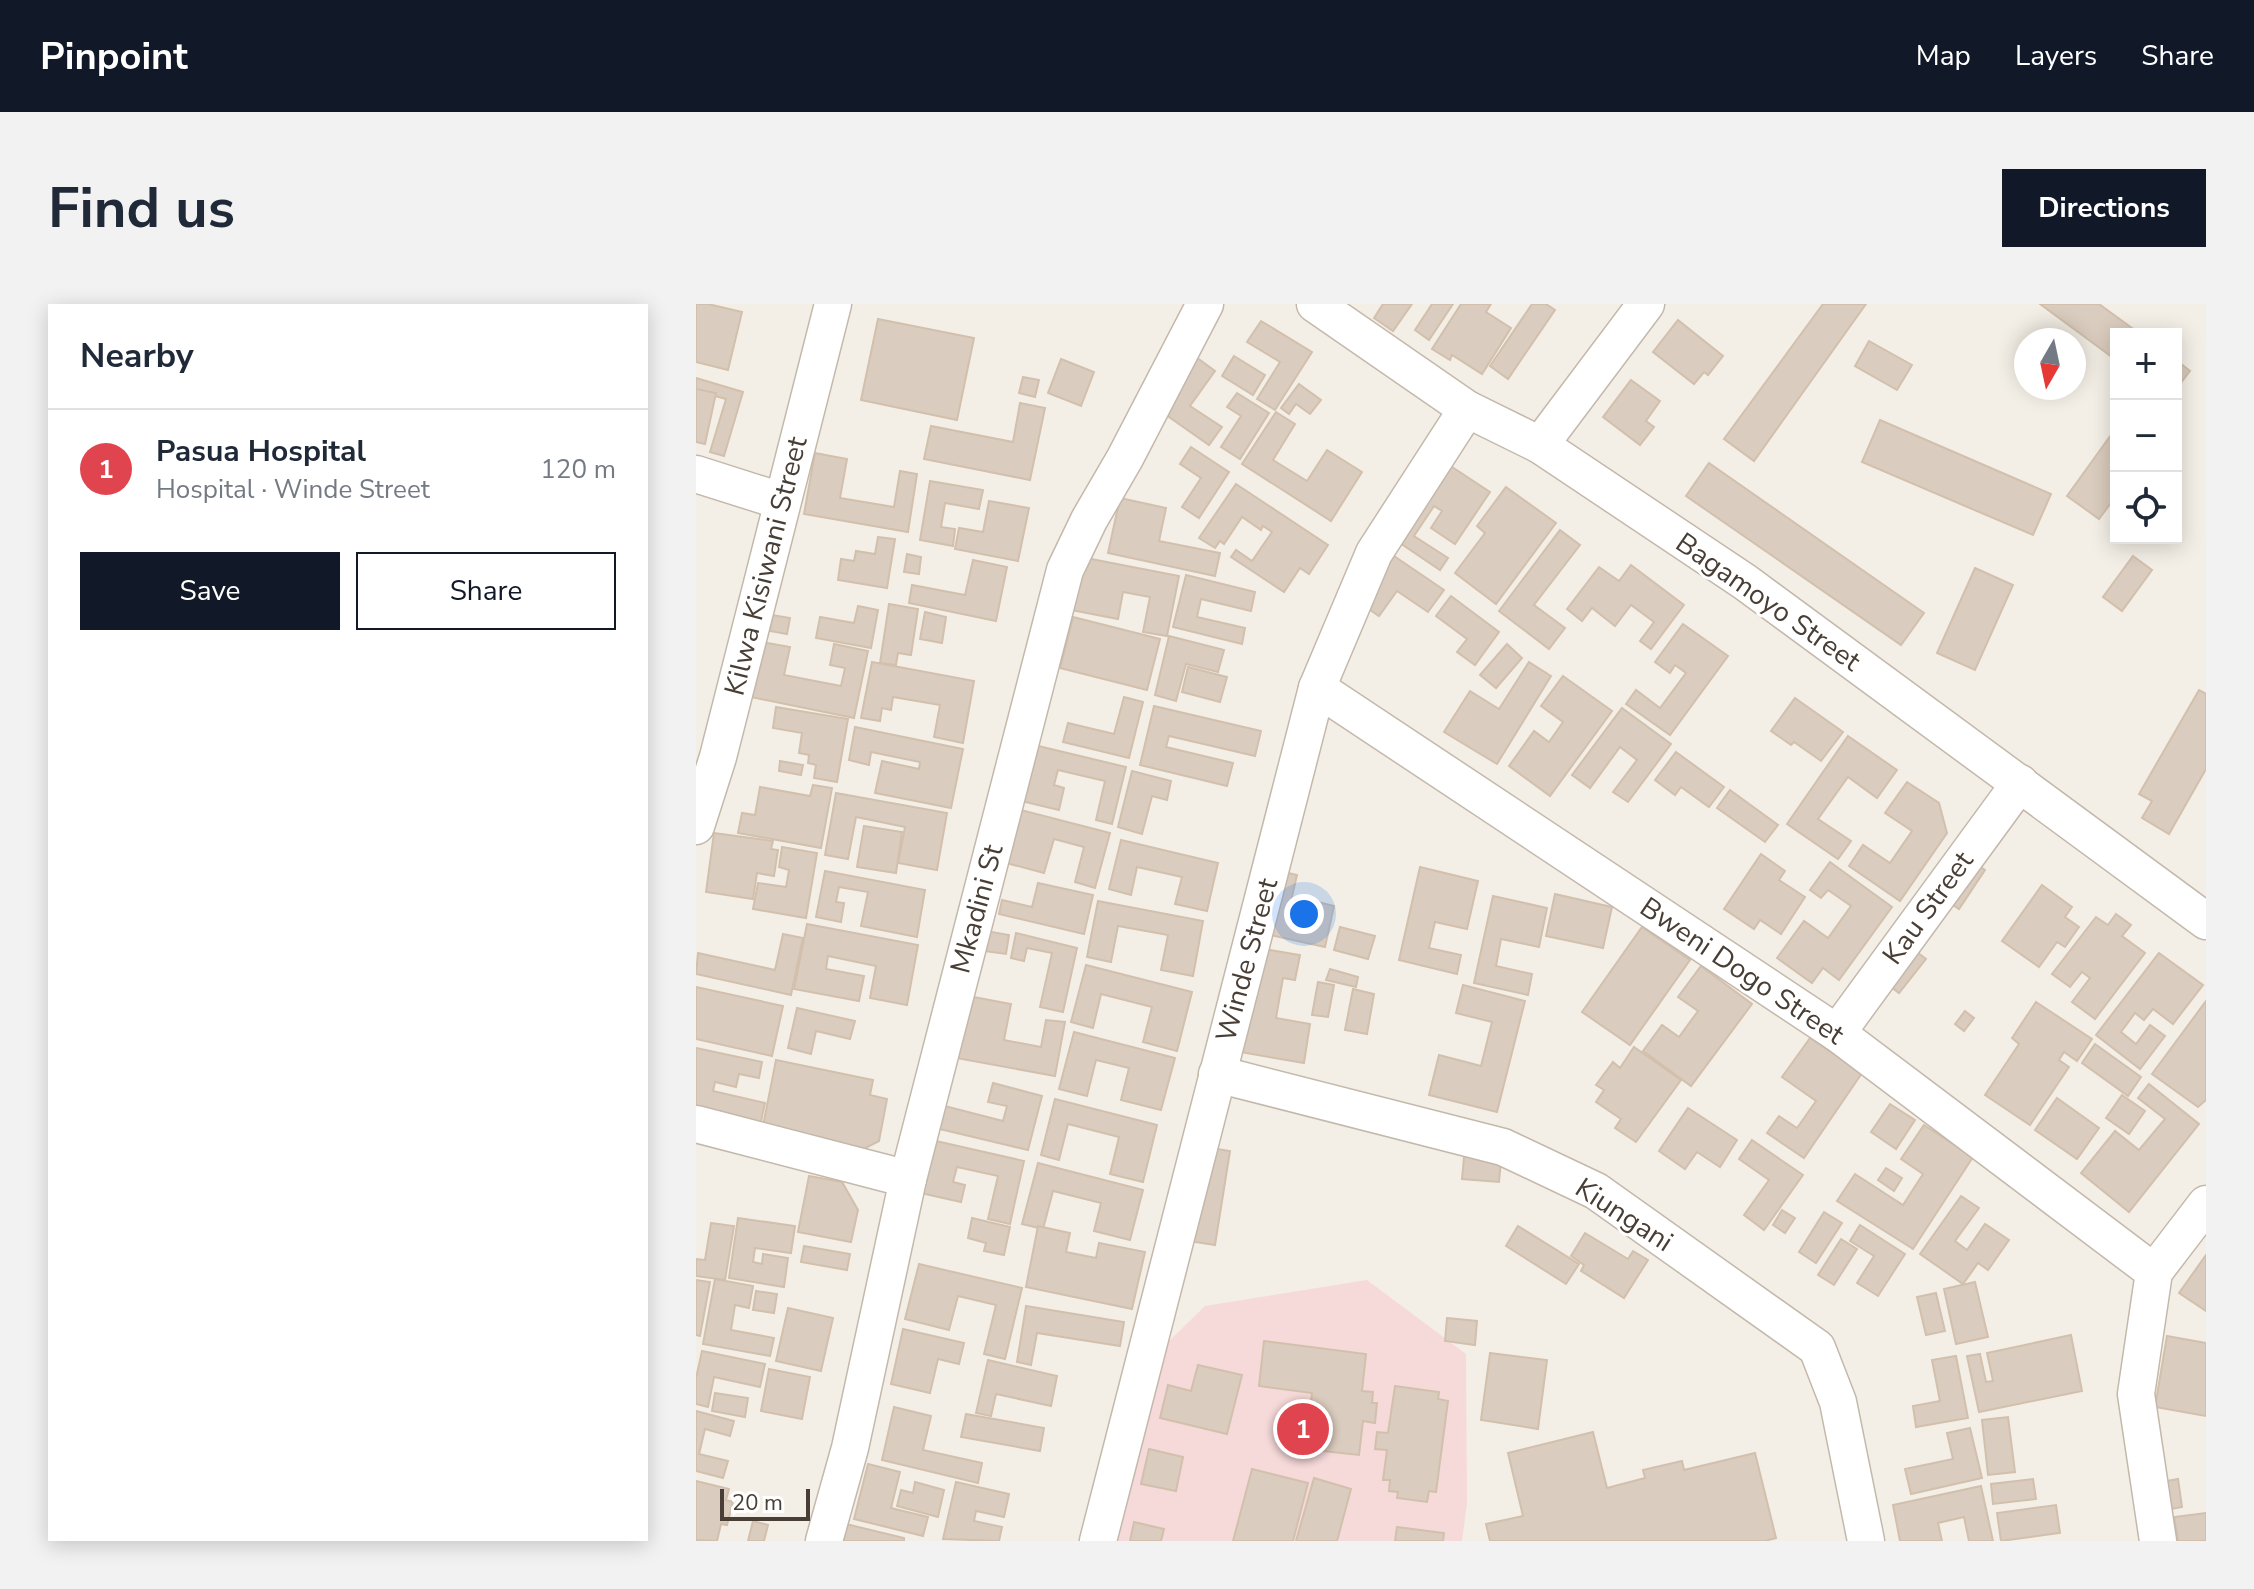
<!DOCTYPE html>
<meta charset="utf-8">
<style>
:root{--surface:#fff;--page:#f2f2f3;--text:#1f2937;--muted:#747a83;--line:#e0e1e3;--accent:#111827}
body{margin:0;font-family:"Nunito Sans",sans-serif;background:var(--page);color:var(--text)}
.controls{position:absolute;right:24px;top:24px;display:grid;overflow:hidden;border-radius:0px;box-shadow:0 4px 20px #0003}
.controls button{width:72px;height:72px;display:grid;place-items:center;padding:0;border:0;border-bottom:2px solid var(--line);background:var(--surface);color:var(--text);font:40px sans-serif}
.compass{position:absolute;left:1318px;top:24px;width:72px;height:72px;border-radius:50%;background:var(--surface);box-shadow:0 4px 20px #0003;rotate:189deg}
.scale{position:absolute;left:24px;bottom:20px;width:90px;box-sizing:border-box;padding-left:8px;border:4px solid #483e35;border-top:0;font-size:22px;line-height:28px;white-space:nowrap;color:#483e35;-webkit-text-stroke:6px #fff;paint-order:stroke}
.you{position:absolute;left:608px;top:610px;width:28px;height:28px;margin:-20px;border:6px solid #fff;border-radius:50%;background:#1a73e8;box-shadow:0 0 0 12px #1a73e833}
.badge{display:grid;place-items:center;width:52px;height:52px;border-radius:50%;background:var(--accent);color:#fff;font-size:26px;font-weight:700}
.pin{position:absolute;translate:-50% -50%;border:4px solid #fff;box-shadow:0 2px 8px #0006}
.list{margin:0;padding:0;list-style:none}
h2{display:flex;justify-content:space-between;align-items:center;height:104px;margin:0;padding:0 32px;font-size:34px}
h2 small{font-size:26px;font-weight:400;color:var(--muted)}
.list li{display:grid;grid-template-columns:52px 1fr auto;gap:24px;align-items:center;box-sizing:border-box;height:120px;padding:0 32px;border-top:2px solid var(--line)}
.list b{display:block;font-size:30px;white-space:nowrap}
.list p{margin:0;font-size:26px;white-space:nowrap;color:var(--muted)}
.list em{font-size:26px;font-style:normal;color:var(--muted)}
.actions{display:flex;gap:16px;padding:24px 32px}
.actions a{flex:1;padding:18px 0;border:2px solid var(--accent);border-radius:0px;text-align:center;font-size:28px;color:var(--accent)}
.actions .main{background:var(--accent);color:#fff}
.icon{flex:none;width:44px;height:44px;fill:none;stroke:currentColor;stroke-width:2;stroke-linecap:round;stroke-linejoin:round}
.map{position:relative;flex:none;width:1510px;height:1237px;overflow:hidden;border-radius:0px}
header{display:flex;align-items:center;gap:48px;box-sizing:border-box;height:112px;padding:0 40px;background:var(--accent);color:#fff}
header strong{font-size:38px}
nav{display:flex;gap:44px;margin-inline-start:auto;font-size:28px}
.intro{display:flex;align-items:center;justify-content:space-between;box-sizing:border-box;height:192px;padding:0 48px}
h1{margin:0;font-size:56px}
.button{padding:20px 36px;border-radius:0px;background:var(--accent);color:#fff;font-size:28px;font-weight:700}
main{display:flex;gap:48px;padding:0 48px}
aside{flex:1;background:var(--surface);border-radius:0px;box-shadow:0 4px 20px #0003}
.map>svg:first-child{display:block}
.medical{fill:#f6d9d9}
.building{fill:#daccbe;stroke:#d2c0ad;stroke-width:2}
.lines{fill:none;stroke-linecap:round;stroke-linejoin:round}
.street-casing{stroke:#c4b8ab;stroke-width:39}
.street{stroke:#fff;stroke-width:36}
.labels{text-anchor:middle;dominant-baseline:central;stroke-width:6;stroke-linejoin:round;paint-order:stroke}
.street-label{font-size:28px;fill:#483e35;stroke:#fff}
</style>
<header>
<strong>Pinpoint</strong>
<nav><a>Map</a><a>Layers</a><a>Share</a></nav>
</header>
<div class="intro"><h1>Find us</h1><a class="button">Directions</a></div>
<main>
<aside>
<h2>Nearby<small></small></h2>
<ul class="list">
<li><span class="badge" style="background:#e0444e">1</span><div><b>Pasua Hospital</b><p>Hospital · Winde Street</p></div><em>120 m</em></li>
</ul>
<div class="actions"><a class="main">Save</a><a>Share</a></div>
</aside>
<div class="map">
<svg width="1510" height="1237" viewBox="0 0 1510 1237">
<rect width="100%" height="100%" fill="#f4efe6"/>
<polygon class="medical" points="671,976 770,1050 771,1199 766,1237 414,1237 462,1048 509,1002"/>
<g class="building">
<polygon points="0,0 12,0 46,8 32,66 0,58"/>
<polygon points="687,0 716,0 697,27 678,14"/>
<polygon points="736,0 757,0 733,36 719,26"/>
<polygon points="765,0 795,0 790,8 815,24 786,70 756,51 754,56 736,45"/>
<polygon points="836,0 850,0 859,6 812,75 794,62"/>
<polygon points="1127,0 1170,0 1058,157 1028,135"/>
<polygon points="1344,0 1403,0 1444,30 1420,30 1420,56"/>
<polygon points="182,15 278,34 261,116 165,96"/>
<polygon points="982,16 1027,52 1012,71 1008,68 998,80 957,48"/>
<polygon points="565,17 616,48 579,106 561,95 584,58 551,38"/>
<polygon points="1173,37 1216,61 1201,86 1159,62"/>
<polygon points="538,52 569,71 557,91 526,72"/>
<polygon points="500,53 519,67 494,102 526,123 513,141 463,106"/>
<polygon points="365,55 398,68 385,102 352,89"/>
<polygon points="1480,56 1494,67 1480,85"/>
<polygon points="327,73 343,76 339,93 323,89"/>
<polygon points="0,74 47,88 28,152 14,148 30,95 0,87"/>
<polygon points="935,76 964,97 950,117 958,123 944,141 907,113"/>
<polygon points="603,80 625,96 614,110 600,100 593,110 585,104"/>
<polygon points="0,85 20,89 9,140 0,138"/>
<polygon points="541,89 573,109 544,155 525,143 545,112 531,103"/>
<polygon points="324,99 349,104 334,176 228,155 235,122 317,138"/>
<polygon points="580,108 599,120 577,156 611,177 631,146 666,168 635,217 546,160"/>
<polygon points="1184,116 1355,190 1337,231 1166,158"/>
<polygon points="1420,124 1420,192 1403,215 1371,192"/>
<polygon points="495,143 533,168 503,214 486,203 505,174 484,160"/>
<polygon points="119,149 151,155 144,194 198,203 204,167 221,170 212,228 108,210"/>
<polygon points="747,157 794,188 759,240 735,224 746,207 738,202 718,232 752,254 744,266 695,233"/>
<polygon points="1013,159 1228,309 1205,341 990,192"/>
<polygon points="234,177 287,186 283,205 249,199 245,223 259,225 257,242 224,236"/>
<polygon points="540,180 632,241 613,270 604,264 588,288 535,253 540,246 556,257 576,228 567,222 565,226 546,213 528,240 524,237 519,244 503,234"/>
<polygon points="810,183 860,219 800,300 759,269 789,229 781,222"/>
<polygon points="424,194 470,204 463,237 524,249 519,272 412,249"/>
<polygon points="293,197 333,204 322,257 259,245 263,224 287,228"/>
<polygon points="864,226 884,241 838,301 869,324 853,345 803,307"/>
<polygon points="182,233 199,235 191,284 142,276 145,255 158,257 160,247 179,250"/>
<polygon points="211,250 225,253 223,270 208,268"/>
<polygon points="698,252 748,286 732,308 701,287 683,312 664,299"/>
<polygon points="1437,252 1456,266 1426,307 1407,293"/>
<polygon points="385,253 483,272 471,332 447,328 454,293 427,288 422,315 375,306"/>
<polygon points="277,256 311,263 300,317 213,299 216,281 269,291"/>
<polygon points="935,261 988,301 955,345 944,337 958,318 935,301 919,322 896,304 886,317 871,305 903,263 923,277"/>
<polygon points="1279,264 1317,281 1279,366 1241,349"/>
<polygon points="490,271 559,288 555,307 505,295 501,313 549,324 546,340 477,323"/>
<polygon points="755,292 803,328 779,361 761,348 771,335 740,312"/>
<polygon points="193,300 222,305 215,351 202,349 200,361 184,359"/>
<polygon points="162,302 182,306 175,344 120,334 124,313 158,319"/>
<polygon points="229,308 250,313 246,339 224,335"/>
<polygon points="76,311 94,314 91,330 74,327"/>
<polygon points="377,313 464,335 451,386 364,364"/>
<polygon points="987,320 1032,352 974,431 930,400 940,386 964,404 990,369 979,361 974,369 959,358"/>
<polygon points="473,332 528,346 522,368 490,360 480,397 459,391"/>
<polygon points="61,337 94,343 88,371 145,382 149,364 134,361 138,340 172,347 158,414 50,392"/>
<polygon points="811,340 826,354 800,384 784,371"/>
<polygon points="176,358 278,377 267,439 238,433 244,401 197,393 195,406 186,404 184,417 165,414"/>
<polygon points="833,358 855,372 801,460 748,428 774,387 803,405"/>
<polygon points="492,363 531,373 524,398 486,388"/>
<polygon points="867,372 916,407 854,492 813,462 838,427 853,438 867,418 845,402"/>
<polygon points="1503,386 1510,390 1510,465 1473,530 1446,514 1456,497 1443,490"/>
<polygon points="428,393 447,398 433,454 367,438 372,419 418,430"/>
<polygon points="1099,394 1147,428 1125,457 1098,438 1095,441 1075,427"/>
<polygon points="458,402 565,427 559,452 473,432 470,443 537,459 531,482 444,461"/>
<polygon points="80,403 152,415 141,478 118,474 120,461 112,459 113,451 103,449 106,429 77,424"/>
<polygon points="926,404 975,440 932,498 917,488 941,456 924,443 894,484 876,471"/>
<polygon points="159,423 267,445 255,504 179,489 186,457 223,465 224,458 175,448 173,461 153,456"/>
<polygon points="1152,432 1201,466 1181,494 1152,473 1122,515 1155,537 1142,555 1091,520"/>
<polygon points="330,439 430,463 416,520 400,516 409,477 362,466 358,481 368,484 363,506 317,495"/>
<polygon points="980,448 1028,483 1013,503 985,483 979,491 959,476"/>
<polygon points="84,457 107,461 105,471 83,467"/>
<polygon points="436,467 475,477 471,496 456,492 446,530 422,523"/>
<polygon points="1211,478 1243,499 1251,529 1204,597 1153,562 1167,541 1194,559 1216,527 1189,509"/>
<polygon points="117,481 136,484 125,544 42,529 46,509 59,511 64,483 114,492"/>
<polygon points="1034,486 1082,521 1069,538 1021,504"/>
<polygon points="140,489 251,509 241,566 202,559 209,523 160,513 152,555 129,551"/>
<polygon points="313,503 414,529 399,584 379,578 388,543 358,535 348,569 299,556"/>
<polygon points="168,522 206,528 200,569 161,563"/>
<polygon points="18,529 77,537 75,545 82,546 78,572 61,569 57,595 10,588"/>
<polygon points="425,536 522,559 511,607 479,600 486,573 441,563 435,591 413,585"/>
<polygon points="86,543 121,549 110,614 57,605 62,579 90,583 93,566 83,563"/>
<polygon points="1065,550 1089,567 1083,576 1109,593 1085,630 1064,616 1058,625 1028,605"/>
<polygon points="1271,554 1289,566 1263,605 1245,593"/>
<polygon points="1134,558 1196,603 1143,676 1127,664 1116,679 1081,654 1108,617 1132,634 1155,602 1132,586 1125,594 1114,586"/>
<polygon points="724,563 782,577 771,625 739,618 733,644 765,651 761,670 703,656"/>
<polygon points="575,565 601,571 592,610 614,616 618,597 638,602 629,643 560,628"/>
<polygon points="129,567 229,586 221,633 165,622 172,588 143,583 140,598 148,599 145,618 120,613"/>
<polygon points="342,579 397,591 388,630 303,610 306,596 336,603"/>
<polygon points="1346,581 1376,603 1369,613 1383,623 1369,643 1361,638 1343,663 1306,637"/>
<polygon points="859,590 916,603 907,644 850,632"/>
<polygon points="797,592 851,604 843,643 805,635 800,662 836,670 832,691 778,679"/>
<polygon points="402,597 507,617 497,672 465,666 472,631 422,622 415,658 391,653"/>
<polygon points="1420,610 1435,621 1426,632 1449,649 1399,715 1376,698 1394,674 1386,668 1374,683 1356,670 1400,613 1412,621"/>
<polygon points="111,620 222,641 211,701 174,694 180,662 132,652 130,665 168,672 163,697 98,685"/>
<polygon points="644,623 679,632 672,655 638,646"/>
<polygon points="946,623 994,656 934,741 886,708"/>
<polygon points="284,626 313,631 310,650 280,646"/>
<polygon points="320,629 381,644 367,708 344,703 356,649 331,644 328,657 315,654"/>
<polygon points="87,630 107,634 95,691 0,670 2,649 79,666"/>
<polygon points="1213,642 1230,655 1203,689 1186,676"/>
<polygon points="562,644 604,651 599,676 587,674 580,714 614,720 608,759 544,748"/>
<polygon points="1463,649 1507,681 1477,720 1457,705 1448,716 1439,709 1431,720 1425,728 1440,740 1454,721 1469,732 1444,765 1400,731"/>
<polygon points="390,661 496,688 481,747 447,738 456,703 405,690 397,724 375,718"/>
<polygon points="1005,662 1056,700 995,782 947,747 966,721 983,733 1002,707 982,693"/>
<polygon points="634,665 662,673 660,683 630,676"/>
<polygon points="622,678 638,681 632,713 616,711"/>
<polygon points="767,681 829,697 801,808 733,791 743,751 785,762 796,718 760,709"/>
<polygon points="0,683 87,702 76,752 0,735"/>
<polygon points="657,685 678,690 671,730 649,726"/>
<polygon points="267,691 315,700 308,736 345,743 350,716 369,718 359,772 255,753"/>
<polygon points="1510,697 1510,796 1502,803 1456,770"/>
<polygon points="1340,698 1396,735 1381,757 1368,748 1363,756 1373,763 1334,821 1289,791 1323,740 1316,734"/>
<polygon points="101,704 159,717 154,735 120,727 115,750 92,744"/>
<polygon points="1269,707 1278,714 1268,727 1259,720"/>
<polygon points="378,728 479,754 465,806 425,796 433,764 400,756 391,792 363,785"/>
<polygon points="1114,734 1166,769 1108,854 1071,829 1083,812 1101,824 1120,797 1086,773"/>
<polygon points="1399,740 1445,773 1432,792 1386,759"/>
<polygon points="938,743 985,776 940,838 919,824 925,815 900,798 908,786 900,781 917,758 924,764"/>
<polygon points="0,744 66,758 63,774 43,770 40,783 19,778 17,787 69,799 63,827 0,814"/>
<polygon points="80,756 177,776 174,791 191,795 183,837 156,851 65,832"/>
<polygon points="297,779 346,792 332,846 231,822 237,799 307,817 311,802 292,798"/>
<polygon points="1453,780 1503,820 1433,908 1385,869 1419,827 1443,846 1469,815 1442,794"/>
<polygon points="1426,791 1449,807 1433,830 1410,814"/>
<polygon points="1361,794 1403,824 1381,855 1339,826"/>
<polygon points="359,795 461,821 447,878 414,870 423,833 372,820 363,856 345,851"/>
<polygon points="1194,800 1219,816 1200,845 1175,828"/>
<polygon points="992,804 1041,836 1024,863 1001,848 989,865 963,847"/>
<polygon points="1228,821 1277,853 1217,945 1141,897 1159,870 1207,901 1227,870 1205,855"/>
<polygon points="231,835 328,857 314,920 292,915 302,872 261,863 257,878 269,881 265,898 220,888"/>
<polygon points="1056,836 1107,871 1068,926 1048,911 1073,876 1043,855"/>
<polygon points="509,843 534,847 519,941 493,937"/>
<polygon points="769,843 806,847 803,878 766,875"/>
<polygon points="342,859 447,886 434,936 398,927 405,899 357,887 347,925 326,920"/>
<polygon points="1190,864 1206,874 1198,887 1182,876"/>
<polygon points="113,872 146,878 162,906 155,938 102,928"/>
<polygon points="1265,892 1283,904 1259,937 1271,946 1289,920 1313,936 1292,966 1282,959 1267,980 1224,950"/>
<polygon points="1086,906 1099,914 1089,929 1077,921"/>
<polygon points="1128,908 1146,919 1120,959 1103,948"/>
<polygon points="42,914 99,922 95,949 59,944 57,958 66,960 67,950 92,954 88,983 33,974"/>
<polygon points="276,914 314,923 308,951 288,947 290,939 272,934"/>
<polygon points="15,919 38,922 29,976 0,972 0,955 9,956"/>
<polygon points="1164,921 1209,950 1182,992 1161,979 1178,952 1154,937"/>
<polygon points="342,922 374,929 370,948 400,954 403,939 449,948 436,1005 330,983"/>
<polygon points="822,922 883,960 870,980 810,942"/>
<polygon points="889,929 932,955 937,947 952,956 928,994 885,967 888,961 875,952"/>
<polygon points="1145,935 1161,945 1138,981 1122,971"/>
<polygon points="108,942 154,950 151,966 105,958"/>
<polygon points="1510,951 1510,1007 1483,989"/>
<polygon points="223,960 326,984 309,1055 288,1050 300,1001 262,992 253,1026 209,1015"/>
<polygon points="19,975 57,982 53,1004 39,1001 35,1026 78,1034 74,1052 7,1040"/>
<polygon points="0,976 14,978 4,1032 0,1031"/>
<polygon points="1279,978 1292,1033 1260,1040 1248,985"/>
<polygon points="60,987 81,990 78,1009 57,1006"/>
<polygon points="1240,989 1249,1027 1230,1031 1221,993"/>
<polygon points="330,1002 428,1018 424,1042 341,1029 335,1061 321,1058"/>
<polygon points="92,1004 137,1014 125,1067 80,1057"/>
<polygon points="751,1014 781,1017 779,1041 749,1037"/>
<polygon points="207,1025 268,1039 263,1060 242,1055 234,1089 195,1080"/>
<polygon points="1375,1031 1386,1087 1283,1108 1271,1052 1284,1050 1290,1078 1297,1077 1291,1049"/>
<polygon points="1471,1032 1510,1039 1510,1112 1459,1103"/>
<polygon points="568,1037 670,1050 666,1087 677,1088 676,1099 681,1099 679,1119 667,1117 663,1151 609,1145 616,1089 563,1082"/>
<polygon points="6,1047 69,1060 64,1083 18,1073 12,1103 0,1100 0,1074"/>
<polygon points="794,1049 851,1056 842,1125 785,1116"/>
<polygon points="1260,1052 1272,1114 1220,1123 1217,1102 1244,1097 1236,1056"/>
<polygon points="292,1056 361,1072 355,1102 300,1090 295,1112 280,1109"/>
<polygon points="502,1061 546,1071 531,1130 464,1114 472,1081 495,1087"/>
<polygon points="73,1065 114,1073 106,1115 65,1107"/>
<polygon points="699,1082 743,1088 742,1095 752,1097 740,1188 733,1187 731,1198 701,1194 702,1188 693,1187 694,1176 687,1176 691,1146 679,1145 681,1128 692,1129"/>
<polygon points="19,1089 52,1094 49,1113 16,1107"/>
<polygon points="198,1103 235,1112 227,1146 286,1159 282,1179 186,1156"/>
<polygon points="0,1107 38,1117 34,1132 9,1125 3,1150 32,1157 27,1174 0,1167"/>
<polygon points="270,1110 348,1124 344,1147 265,1133"/>
<polygon points="1312,1113 1319,1168 1292,1171 1286,1116"/>
<polygon points="1274,1124 1286,1174 1215,1190 1209,1165 1257,1155 1251,1129"/>
<polygon points="897,1128 911,1184 949,1174 947,1166 986,1157 988,1166 1059,1149 1080,1234 1069,1237 794,1237 790,1220 827,1212 812,1149"/>
<polygon points="453,1145 487,1153 480,1187 445,1180"/>
<polygon points="172,1160 204,1168 195,1204 232,1213 227,1232 158,1215"/>
<polygon points="556,1165 612,1179 597,1237 537,1237"/>
<polygon points="618,1174 655,1185 641,1237 600,1237"/>
<polygon points="1337,1175 1340,1195 1297,1200 1295,1180"/>
<polygon points="1482,1175 1486,1203 1470,1206 1465,1178"/>
<polygon points="0,1177 33,1185 30,1196 37,1198 31,1221 25,1220 21,1237 0,1236"/>
<polygon points="219,1178 248,1186 242,1213 201,1202 205,1186 217,1189"/>
<polygon points="260,1178 313,1190 308,1213 280,1207 278,1217 306,1223 303,1237 247,1235"/>
<polygon points="1285,1182 1297,1237 1273,1237 1268,1213 1242,1219 1246,1237 1204,1237 1197,1201"/>
<polygon points="1360,1201 1364,1229 1305,1237 1301,1209"/>
<polygon points="1510,1209 1510,1237 1482,1237 1478,1213"/>
<polygon points="57,1217 72,1221 68,1237 52,1237"/>
<polygon points="438,1218 468,1225 465,1237 434,1237"/>
<polygon points="150,1220 208,1234 208,1237 146,1237"/>
<polygon points="701,1223 748,1229 747,1237 699,1237"/>
</g>
<g class="lines">
<defs>
<g id="street">
<polyline points="619,0 771,105 844,141 1049,278 1510,617"/>
<polyline points="844,141 950,0"/>
<polyline points="0,170 85,197"/>
<polyline points="621,384 1141,729 1458,968"/>
<polyline points="0,522 22,453 137,0"/>
<polyline points="1141,729 1324,479"/>
<polyline points="521,770 807,843 900,887 1121,1044 1142,1098 1170,1237"/>
<polyline points="0,820 212,875"/>
<polyline points="128,1237 154,1144 212,875 369,266 393,216 429,154 509,0"/>
<polyline points="402,1237 621,384 678,249 771,105"/>
<polyline points="1462,1237 1440,1090 1458,968 1510,900"/>
</g>
</defs>
<use href="#street" class="street-casing"/>
<use href="#street" class="street"/>
</g>
<g class="labels">
<g class="street-label">
<text transform="translate(70 262) rotate(-76)">Kilwa Kisiwani Street</text>
<text transform="translate(1072 298) rotate(35)">Bagamoyo Street</text>
<text transform="translate(1232 604) rotate(-54)">Kau Street</text>
<text transform="translate(281 605) rotate(-75)">Mkadini St</text>
<text transform="translate(551 656) rotate(-75)">Winde Street</text>
<text transform="translate(1046 667) rotate(34)">Bweni Dogo Street</text>
<text transform="translate(928 911) rotate(33)">Kiungani</text>
</g>
</g>
</svg>
<div class="controls">
<button>+</button>
<button>−</button>
<button><svg class="icon" aria-label="locate" viewBox="0 0 24 24"><circle cx="12" cy="12" r="6"/><path d="M12 2v4M12 18v4M2 12h4M18 12h4"/></svg></button>
</div>
<svg class="compass" viewBox="-18 -18 36 36"><path d="M0-13l5 13h-10z" fill="#e53935"/><path d="M0 13l5-13h-10z" fill="#747a83"/></svg>
<div class="scale">20 m</div>
<div class="you"></div>
<div class="pin badge" style="left:607px;top:1125px;background:#e0444e">1</div>
</div>
</main>
